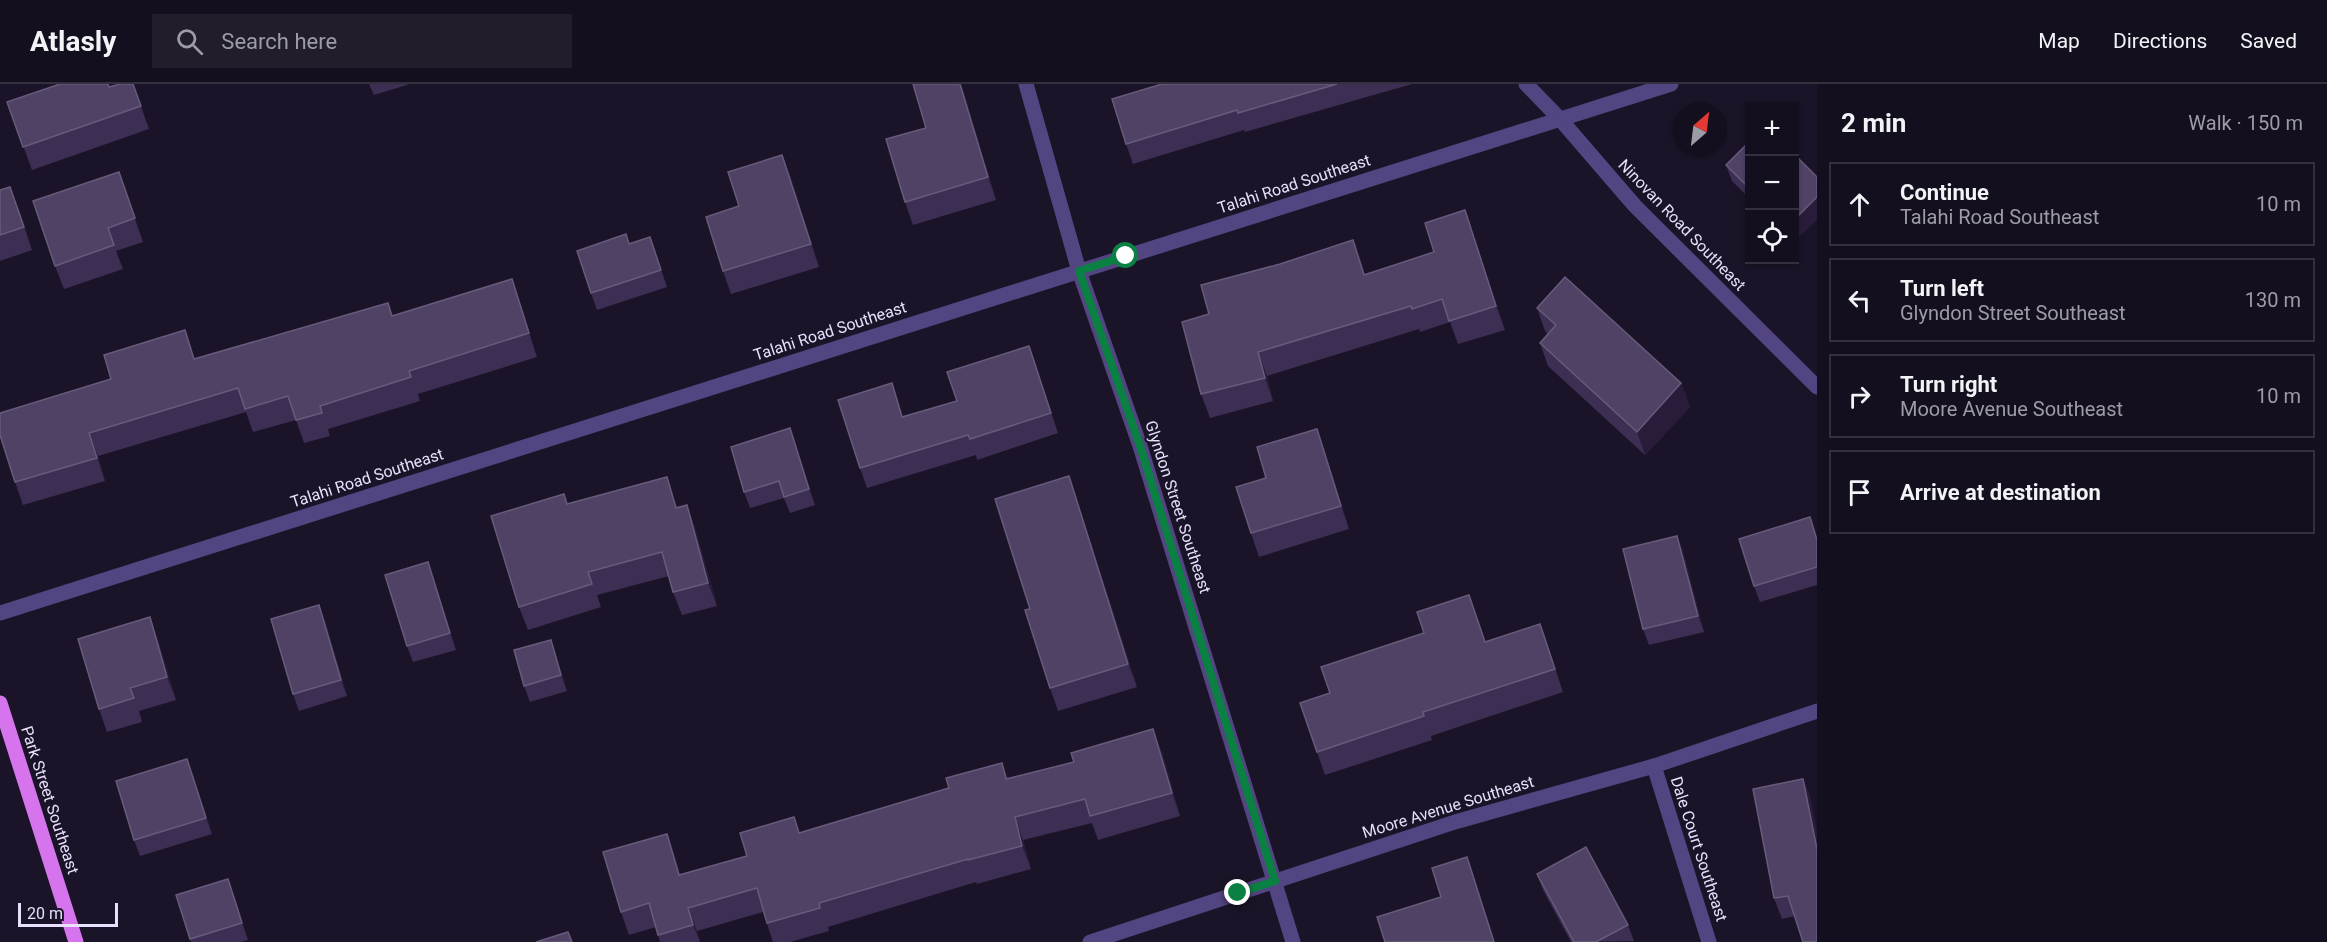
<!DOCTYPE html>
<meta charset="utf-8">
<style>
:root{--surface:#140f1e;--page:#211d2b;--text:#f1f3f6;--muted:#9d9ca4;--line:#332f3c}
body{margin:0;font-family:Roboto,sans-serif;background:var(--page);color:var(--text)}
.controls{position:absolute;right:18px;top:18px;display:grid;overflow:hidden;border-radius:0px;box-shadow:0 2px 4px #0004}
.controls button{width:54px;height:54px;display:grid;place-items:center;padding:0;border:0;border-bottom:2px solid var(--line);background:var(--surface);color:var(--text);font:30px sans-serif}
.compass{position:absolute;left:1673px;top:18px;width:54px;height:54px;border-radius:50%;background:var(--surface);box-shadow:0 2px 4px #0004;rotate:28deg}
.scale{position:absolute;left:18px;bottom:15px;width:100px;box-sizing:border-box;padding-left:6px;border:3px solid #e7dffb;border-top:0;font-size:16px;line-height:21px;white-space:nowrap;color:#e7dffb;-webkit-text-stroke:4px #1b1428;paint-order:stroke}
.stop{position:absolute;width:18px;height:18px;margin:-14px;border:4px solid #0b8043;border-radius:50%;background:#fff}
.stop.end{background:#0b8043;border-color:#fff;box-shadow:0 2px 6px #0008}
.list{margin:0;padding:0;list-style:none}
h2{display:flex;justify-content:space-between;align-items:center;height:78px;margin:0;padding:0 24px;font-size:26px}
h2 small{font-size:20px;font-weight:400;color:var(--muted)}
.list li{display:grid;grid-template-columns:39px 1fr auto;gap:18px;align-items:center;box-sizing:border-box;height:84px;margin:0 12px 12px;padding:0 12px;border:2px solid var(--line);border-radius:0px}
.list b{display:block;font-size:22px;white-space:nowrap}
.list p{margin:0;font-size:20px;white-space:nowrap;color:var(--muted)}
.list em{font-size:20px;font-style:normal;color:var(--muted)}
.icon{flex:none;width:33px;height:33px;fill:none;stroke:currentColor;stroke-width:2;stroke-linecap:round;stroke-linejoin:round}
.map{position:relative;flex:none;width:1817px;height:858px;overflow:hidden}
header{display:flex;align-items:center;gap:36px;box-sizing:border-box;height:84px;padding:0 30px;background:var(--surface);border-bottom:2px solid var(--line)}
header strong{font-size:28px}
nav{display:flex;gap:33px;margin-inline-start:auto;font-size:21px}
.search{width:420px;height:54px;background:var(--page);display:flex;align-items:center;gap:15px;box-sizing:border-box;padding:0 21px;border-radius:0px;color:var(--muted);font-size:22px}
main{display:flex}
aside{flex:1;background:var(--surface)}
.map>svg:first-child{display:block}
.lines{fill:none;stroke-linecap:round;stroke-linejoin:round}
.minor{stroke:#534581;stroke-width:15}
.major{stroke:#d674ed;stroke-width:15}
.wall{fill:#3d2f53}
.shaded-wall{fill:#281c3a}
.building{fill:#4f4265;stroke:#675b7c;stroke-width:1.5}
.route{stroke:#0b8043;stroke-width:8}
.labels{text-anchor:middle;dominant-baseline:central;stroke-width:4.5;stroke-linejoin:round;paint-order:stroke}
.street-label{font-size:16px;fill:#e7dffb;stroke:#1b1428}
</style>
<header>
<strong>Atlasly</strong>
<div class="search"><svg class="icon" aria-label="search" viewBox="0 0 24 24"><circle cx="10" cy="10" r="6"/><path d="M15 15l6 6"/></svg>Search here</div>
<nav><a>Map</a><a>Directions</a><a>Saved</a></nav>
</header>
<main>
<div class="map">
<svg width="1817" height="858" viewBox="0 0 1817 858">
<rect width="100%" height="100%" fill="#1b1428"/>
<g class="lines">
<g class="minor">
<polyline points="1026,0 1079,187 1140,362 1293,858"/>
<polyline points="1526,0 1560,35 1635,122 1817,303"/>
<polyline points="0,529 1671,0"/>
<polyline points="1654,682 1709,858"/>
<polyline points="1090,858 1455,738 1654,682 1817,627"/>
</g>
<polyline class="major" points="0,619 76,858"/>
</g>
<g class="wall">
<polygon points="133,0 149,45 32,86 7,18"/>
<polygon points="369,0 410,0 374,11"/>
<polygon points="961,0 996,116 913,141 905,118 926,44"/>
<polygon points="1162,0 1412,0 1245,48 1244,46 1133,80 1126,60"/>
<polygon points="1749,58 1749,114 1732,97 1726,81"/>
<polygon points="782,71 791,94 819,183 731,210 723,187 739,122"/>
<polygon points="119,88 143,158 116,167 123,185 64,205 55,182"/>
<polygon points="0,106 19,126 32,166 0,177"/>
<polygon points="1465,126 1505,246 1458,260 1450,238 1420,248 1419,245 1267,292 1273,317 1210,334 1201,310 1209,230 1280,180 1353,156 1365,190 1434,168"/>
<polygon points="650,153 667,203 597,226 591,209 629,159"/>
<polygon points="512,195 537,273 418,310 420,317 328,345 330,352 304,359 296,336 253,348 246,328 98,372 105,397 23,421 15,398 195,275 393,232"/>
<polygon points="1537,224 1681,299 1690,323 1645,371 1548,282 1540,259 1548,250 1545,247"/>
<polygon points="1029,262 1058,349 977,376 976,371 867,404 860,384 899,320 903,333 957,317"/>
<polygon points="790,344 815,421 790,429 784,414 750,424 744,408"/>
<polygon points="1317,345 1325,368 1349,445 1259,473 1251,449 1266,394"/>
<polygon points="675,416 677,423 687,421 695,444 717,522 682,531 673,508 669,492 597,511 601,523 528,546 519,523 567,420"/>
<polygon points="1077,416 1137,603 1058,627 1050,604 1030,525"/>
<polygon points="1677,452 1683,468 1704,548 1649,561 1643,545"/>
<polygon points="1817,453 1817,501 1760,518 1754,502"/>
<polygon points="428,478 456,566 413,578 407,562"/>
<polygon points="1469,511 1485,558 1548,563 1563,608 1431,652 1432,656 1325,691 1300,619 1330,609 1424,549"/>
<polygon points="319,521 325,537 347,612 299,627 293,610"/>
<polygon points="158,556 176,616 139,627 142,638 107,648 99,625"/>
<polygon points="556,572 567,607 530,618 524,602"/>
<polygon points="1162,668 1180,732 1098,756 1092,739 1023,756 1031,785 977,800 976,798 828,843 829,847 790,858 773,858 763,828 697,847 700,858 660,858 656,843 629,851 621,828 675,773 680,791 747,772 800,749 949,704 1002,679 1008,695"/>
<polygon points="193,691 212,750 140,772 134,756"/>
<polygon points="1803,695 1811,716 1795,832 1782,835 1774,814"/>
<polygon points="1537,790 1628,841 1634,857 1571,858 1543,806"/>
<polygon points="176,811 234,811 248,856 241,858 191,858"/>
</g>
<g class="shaded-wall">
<polygon points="960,0 961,0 996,116 988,93"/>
<polygon points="782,71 791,94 819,183 811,160"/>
<polygon points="119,88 128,111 143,158 135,134"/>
<polygon points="10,103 19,126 32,166 24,143"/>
<polygon points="1817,113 1817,136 1794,158 1794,136"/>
<polygon points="1465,126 1473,149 1505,246 1496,222"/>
<polygon points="1353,156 1362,179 1373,214 1364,191"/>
<polygon points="512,195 520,218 537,273 529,249"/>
<polygon points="1029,262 1036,282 1058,349 1051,329"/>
<polygon points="1258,268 1267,292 1273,317 1265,294"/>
<polygon points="892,299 899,320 909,353 902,333"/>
<polygon points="1681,299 1690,323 1645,371 1637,348"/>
<polygon points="790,344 796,361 815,421 809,405"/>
<polygon points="1317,345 1325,368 1349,445 1341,422"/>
<polygon points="89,349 98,372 105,397 97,374"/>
<polygon points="1069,392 1077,416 1137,603 1128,580"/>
<polygon points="667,393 675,416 684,447 676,424"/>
<polygon points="687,421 695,444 717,522 708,499"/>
<polygon points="1677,452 1683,468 1704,548 1698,532"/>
<polygon points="428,478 434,495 456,566 450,549"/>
<polygon points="1469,511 1478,535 1493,581 1485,558"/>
<polygon points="319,521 325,537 347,612 341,596"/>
<polygon points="150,533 158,556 176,616 167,593"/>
<polygon points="551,556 556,572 567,607 561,591"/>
<polygon points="1153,645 1162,668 1180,732 1172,709"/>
<polygon points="187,675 193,691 212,750 206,734"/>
<polygon points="1803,695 1811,716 1817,748 1817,765"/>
<polygon points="1015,733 1023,756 1031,785 1022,762"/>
<polygon points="667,750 675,773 687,815 679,791"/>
<polygon points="1467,773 1475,796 1495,858 1494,858"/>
<polygon points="228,795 234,811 248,856 242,839"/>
<polygon points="688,824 697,847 700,858 693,841"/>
</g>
<g class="building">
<polygon points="60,0 108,0 109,3 120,0 133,0 141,22 23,63 7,18"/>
<polygon points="913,0 960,0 988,93 905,118 886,55 926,44"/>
<polygon points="1162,0 1337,0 1238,29 1237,26 1126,60 1112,15"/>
<polygon points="1749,58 1749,104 1726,81"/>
<polygon points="1794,70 1817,93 1817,113 1794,136"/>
<polygon points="782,71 811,160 723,187 706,133 739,122 728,88"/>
<polygon points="119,88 135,134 108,144 114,161 55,182 33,117"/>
<polygon points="10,103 24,143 0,151 0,106"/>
<polygon points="1465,126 1496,222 1449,237 1442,215 1412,225 1411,222 1258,268 1265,294 1201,310 1182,238 1209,230 1201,201 1280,180 1353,156 1364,191 1434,168 1425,139"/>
<polygon points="626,150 629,160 650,153 661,186 591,209 577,167"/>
<polygon points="1565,193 1681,299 1637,348 1540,259 1556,241 1537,224"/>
<polygon points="512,195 529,249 409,287 411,293 320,322 322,329 296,336 288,312 245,325 238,304 89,349 97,374 15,398 0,351 0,329 111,295 104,271 185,246 194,275 388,219 392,232"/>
<polygon points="1029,262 1051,329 970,355 968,351 860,384 838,316 892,299 902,333 957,317 947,288"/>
<polygon points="790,344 809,405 784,413 779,397 744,408 731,363"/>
<polygon points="1317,345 1341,422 1251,449 1236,403 1266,394 1257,363"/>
<polygon points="1069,392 1128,580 1050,604 1025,526 1030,525 995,415"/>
<polygon points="667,393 676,424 687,421 708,499 673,508 662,468 588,488 592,500 519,523 491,432 564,410 567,420"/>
<polygon points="1810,433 1817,456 1817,483 1754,502 1739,455"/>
<polygon points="1677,452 1698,532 1643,545 1623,465"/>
<polygon points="428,478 450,549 407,562 385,491"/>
<polygon points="1469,511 1485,558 1540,540 1555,585 1423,628 1424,632 1317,668 1300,619 1330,609 1321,583 1424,549 1417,528"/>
<polygon points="319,521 341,596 293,610 271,535"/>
<polygon points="150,533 167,593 130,604 134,614 99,625 78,555"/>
<polygon points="551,556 561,591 524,602 514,566"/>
<polygon points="1153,645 1172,709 1090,732 1085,715 1015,733 1022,762 968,776 968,775 819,819 820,824 767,839 757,804 688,824 693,841 658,851 649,819 621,828 603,768 667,750 679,791 747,772 740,749 794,733 799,749 949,704 946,694 1002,679 1006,695 1074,678 1071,669"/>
<polygon points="187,675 206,734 134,756 116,697"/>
<polygon points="1803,695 1817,765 1817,858 1803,858 1788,812 1774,814 1753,705"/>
<polygon points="1586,763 1628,841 1596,858 1574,858 1537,790"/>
<polygon points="1467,773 1494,858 1385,858 1377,833 1441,813 1432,784"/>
<polygon points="228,795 242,839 190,855 176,811"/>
<polygon points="568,848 572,858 536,858"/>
</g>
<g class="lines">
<polyline class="route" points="1126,172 1079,187 1140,362 1275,797 1238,809"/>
</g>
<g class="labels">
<g class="street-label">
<text transform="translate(1294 100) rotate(-18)">Talahi Road Southeast</text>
<text transform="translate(1682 141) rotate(46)">Ninovan Road Southeast</text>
<text transform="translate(830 247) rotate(-18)">Talahi Road Southeast</text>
<text transform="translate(367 394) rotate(-18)">Talahi Road Southeast</text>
<text transform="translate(1178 423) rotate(72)">Glyndon Street Southeast</text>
<text transform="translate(50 716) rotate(72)">Park Street Southeast</text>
<text transform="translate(1448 723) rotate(-17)">Moore Avenue Southeast</text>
<text transform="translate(1699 765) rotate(72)">Dale Court Southeast</text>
</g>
</g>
</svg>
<div class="controls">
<button>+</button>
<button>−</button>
<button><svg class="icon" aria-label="locate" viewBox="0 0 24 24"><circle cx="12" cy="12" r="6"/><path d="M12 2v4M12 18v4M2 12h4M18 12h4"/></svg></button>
</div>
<svg class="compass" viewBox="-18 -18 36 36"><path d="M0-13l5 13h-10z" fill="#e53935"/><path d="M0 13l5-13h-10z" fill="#9d9ca4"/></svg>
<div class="scale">20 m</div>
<div class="stop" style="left:1126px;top:172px"></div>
<div class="stop end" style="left:1238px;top:809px"></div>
</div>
<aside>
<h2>2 min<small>Walk · 150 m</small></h2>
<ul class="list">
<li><svg class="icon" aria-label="ahead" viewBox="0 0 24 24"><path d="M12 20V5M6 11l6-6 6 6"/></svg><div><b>Continue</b><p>Talahi Road Southeast</p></div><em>10 m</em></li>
<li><svg class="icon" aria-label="left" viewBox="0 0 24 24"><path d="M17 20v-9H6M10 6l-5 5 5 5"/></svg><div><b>Turn left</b><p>Glyndon Street Southeast</p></div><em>130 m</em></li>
<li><svg class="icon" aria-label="right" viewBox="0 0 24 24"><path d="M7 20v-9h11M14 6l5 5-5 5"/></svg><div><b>Turn right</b><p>Moore Avenue Southeast</p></div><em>10 m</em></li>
<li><svg class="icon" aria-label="arrive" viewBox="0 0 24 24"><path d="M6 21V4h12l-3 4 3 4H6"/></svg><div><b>Arrive at destination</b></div></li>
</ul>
</aside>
</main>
